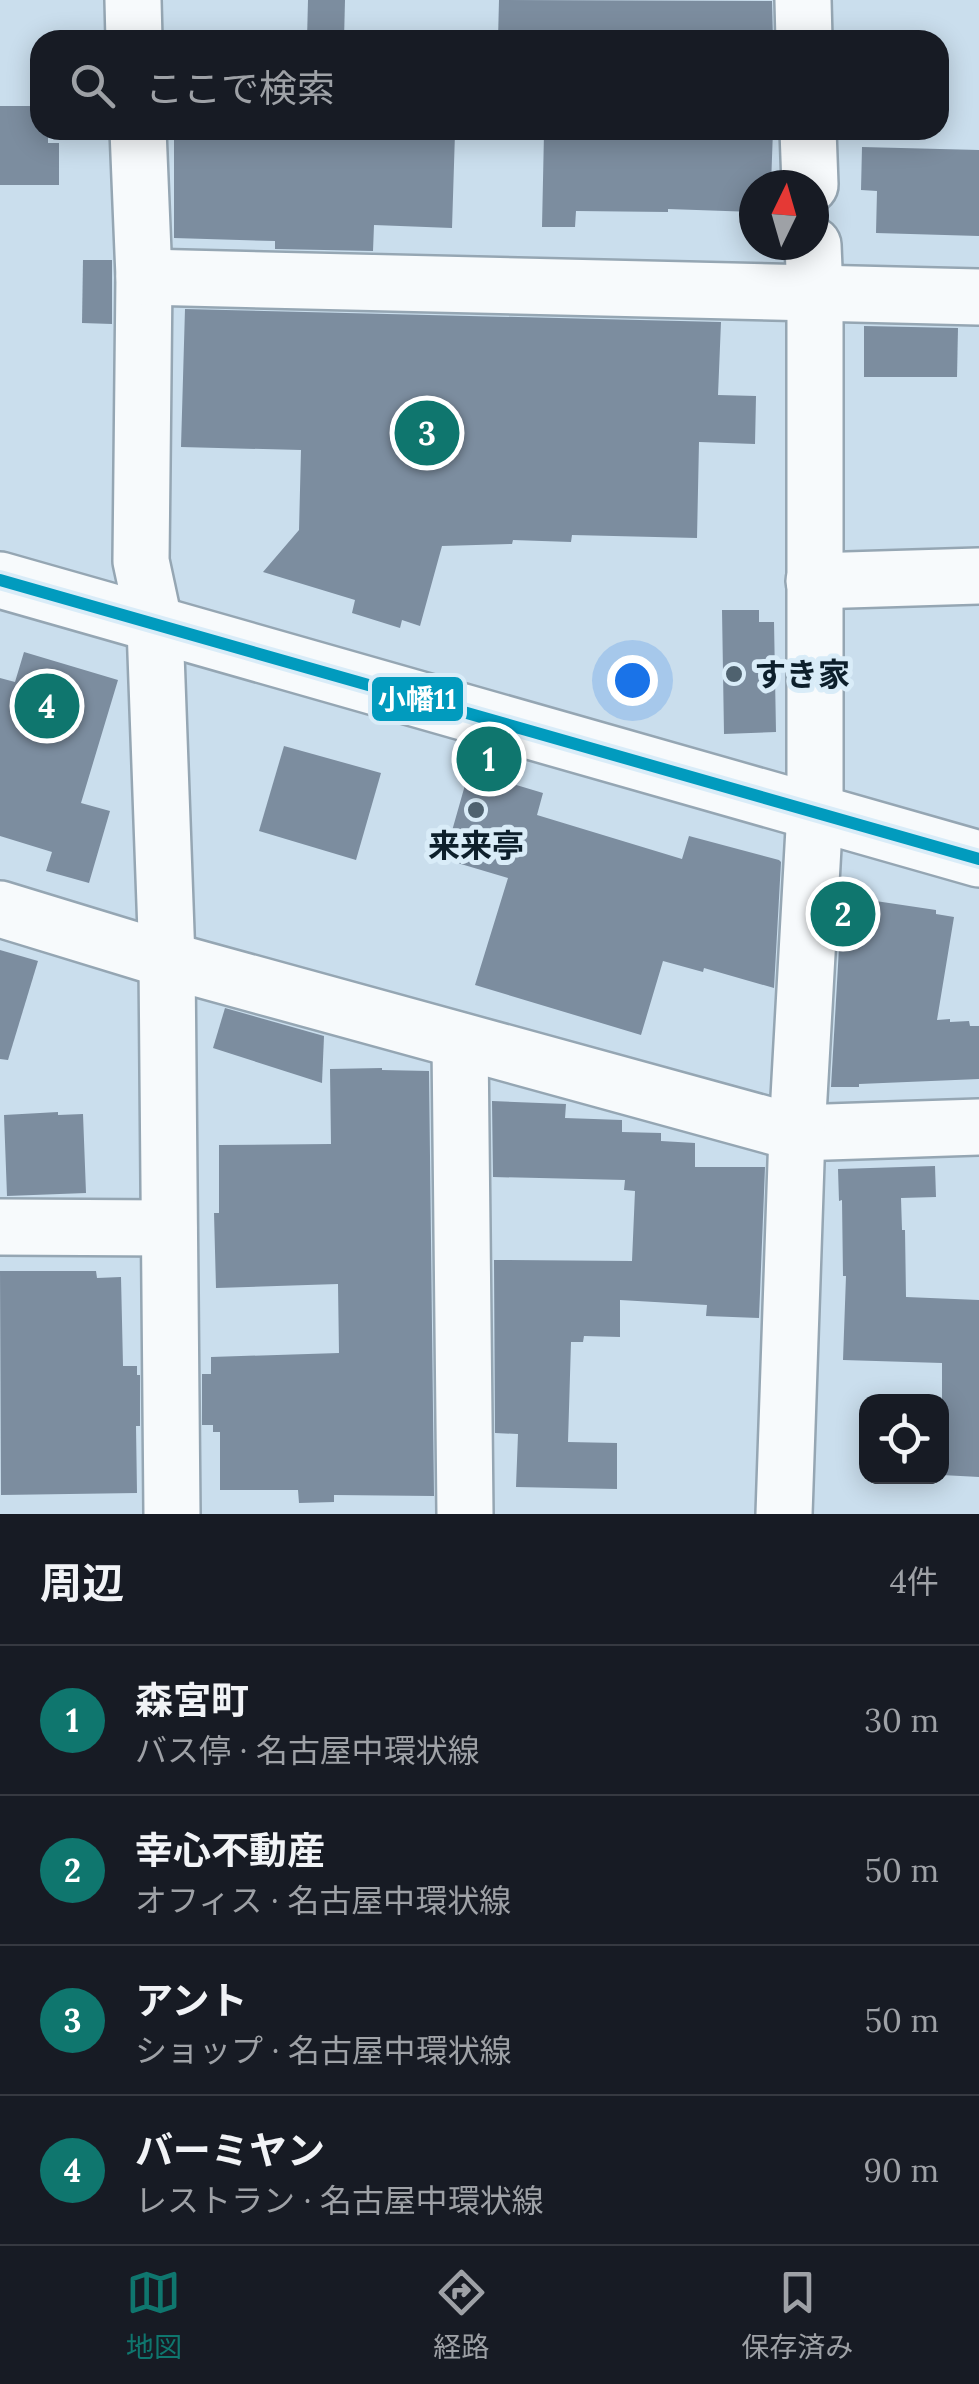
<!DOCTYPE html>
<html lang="ja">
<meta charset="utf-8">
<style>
:root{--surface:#171b24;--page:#20242c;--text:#f1f3f6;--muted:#9ea1a6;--line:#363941;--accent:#0f766e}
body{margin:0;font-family:Lora,"Noto Sans JP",serif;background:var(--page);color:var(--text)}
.controls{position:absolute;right:30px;bottom:30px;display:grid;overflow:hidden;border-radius:20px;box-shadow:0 5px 25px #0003}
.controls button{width:90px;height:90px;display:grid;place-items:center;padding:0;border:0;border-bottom:2px solid var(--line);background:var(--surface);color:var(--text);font:50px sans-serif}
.compass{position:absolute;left:739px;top:170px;width:90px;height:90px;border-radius:50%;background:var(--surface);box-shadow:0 5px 25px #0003;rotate:5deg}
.you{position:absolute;left:632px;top:680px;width:35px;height:35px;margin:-25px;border:8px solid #fff;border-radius:50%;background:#1a73e8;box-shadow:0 0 0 15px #1a73e833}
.badge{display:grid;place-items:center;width:65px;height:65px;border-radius:50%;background:var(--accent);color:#fff;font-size:32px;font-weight:700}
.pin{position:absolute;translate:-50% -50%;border:5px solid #fff;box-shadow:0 2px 10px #0006}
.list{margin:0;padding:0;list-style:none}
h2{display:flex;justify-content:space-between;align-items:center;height:130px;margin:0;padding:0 40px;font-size:42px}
h2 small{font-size:32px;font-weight:400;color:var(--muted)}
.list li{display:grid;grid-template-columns:65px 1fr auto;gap:30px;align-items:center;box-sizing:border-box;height:150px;padding:0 40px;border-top:2px solid var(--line)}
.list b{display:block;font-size:38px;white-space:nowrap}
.list p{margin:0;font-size:32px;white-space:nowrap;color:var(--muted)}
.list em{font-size:32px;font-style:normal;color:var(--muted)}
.icon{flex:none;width:55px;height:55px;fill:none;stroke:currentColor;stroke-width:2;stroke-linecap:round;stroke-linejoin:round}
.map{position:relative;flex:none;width:979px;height:1514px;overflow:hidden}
.search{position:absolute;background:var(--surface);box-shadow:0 5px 25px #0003;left:30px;right:30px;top:30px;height:110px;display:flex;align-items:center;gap:25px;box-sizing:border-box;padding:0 35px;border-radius:30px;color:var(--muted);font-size:38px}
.sheet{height:730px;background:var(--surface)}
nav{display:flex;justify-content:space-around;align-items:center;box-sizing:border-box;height:140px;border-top:2px solid var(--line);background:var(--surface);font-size:28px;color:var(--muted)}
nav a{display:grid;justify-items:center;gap:5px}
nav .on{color:var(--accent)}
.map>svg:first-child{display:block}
.building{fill:#7c8d9f}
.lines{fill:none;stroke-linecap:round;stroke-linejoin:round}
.minor-casing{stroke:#95a6b3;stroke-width:60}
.major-casing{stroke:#95a6b3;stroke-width:60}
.minor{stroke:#f7fafc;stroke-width:55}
.major{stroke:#f7fafc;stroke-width:55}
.bus-1-casing{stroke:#d9ecf8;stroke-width:20}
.bus-1{stroke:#019bbe;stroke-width:12}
.poi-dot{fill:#4f626f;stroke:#d9ecf8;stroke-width:4}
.labels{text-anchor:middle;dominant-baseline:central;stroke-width:10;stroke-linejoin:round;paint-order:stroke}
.poi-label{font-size:32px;font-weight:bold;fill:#0d1f2b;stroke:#d9ecf8;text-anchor:start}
.line-badge{stroke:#d9ecf8;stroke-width:4}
.badge-label{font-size:28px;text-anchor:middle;font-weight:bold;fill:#fff}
</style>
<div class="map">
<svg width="979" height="1514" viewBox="0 0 979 1514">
<rect width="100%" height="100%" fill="#cadeed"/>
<g class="building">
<polygon points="308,0 345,0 344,40 307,40"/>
<polygon points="499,0 772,1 773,40 498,40"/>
<polygon points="0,106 40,106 40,130 48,130 48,143 59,143 59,185 0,185"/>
<polygon points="174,130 339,130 455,133 452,228 374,225 373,251 275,249 275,241 174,238"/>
<polygon points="614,130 773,130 771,185 754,185 754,212 668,209 668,212 576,211 575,227 542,227 544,133 613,135"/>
<polygon points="862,147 979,150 979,236 876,233 877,191 861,190"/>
<polygon points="83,260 112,260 112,324 82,323"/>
<polygon points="185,309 721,322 718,395 756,396 755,444 699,442 697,538 572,535 571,542 513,540 512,544 442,546 420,626 402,620 400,628 352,613 355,600 263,572 299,530 301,450 181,447"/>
<polygon points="864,326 958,328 957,377 864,377"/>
<polygon points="722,610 759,610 759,622 774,622 776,732 724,734"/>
<polygon points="24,652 118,680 81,803 110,811 89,883 46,871 52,852 0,836 0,678 15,682"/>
<polygon points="284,746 381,773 356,860 259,831"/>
<polygon points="469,771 543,793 537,815 682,859 689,836 779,860 781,862 774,988 704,968 703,972 663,961 641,1035 475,985 508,878 444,859"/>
<polygon points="842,896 936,910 936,914 954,917 937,1020 950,1019 950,1022 969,1021 970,1026 979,1026 979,1079 859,1084 859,1087 831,1087"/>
<polygon points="0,950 38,961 8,1060 0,1059"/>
<polygon points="225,1008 324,1036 322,1083 213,1048"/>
<polygon points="382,1068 382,1070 429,1071 434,1496 334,1495 334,1502 299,1503 298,1490 220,1490 220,1432 213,1432 213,1425 202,1425 202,1374 211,1374 211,1357 339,1353 338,1284 216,1288 214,1213 219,1213 219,1145 331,1144 330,1069"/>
<polygon points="492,1101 566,1104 565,1118 622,1120 622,1132 661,1133 661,1141 695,1143 695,1167 765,1167 759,1318 706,1316 707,1305 620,1300 620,1337 584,1336 583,1342 571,1342 568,1442 617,1443 617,1489 516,1487 518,1434 495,1433 494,1260 632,1261 635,1191 624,1190 625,1180 493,1177"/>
<polygon points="58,1112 58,1115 83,1114 86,1193 7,1196 4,1115"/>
<polygon points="935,1166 936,1197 901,1198 902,1230 905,1230 906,1297 979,1300 979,1477 942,1475 942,1363 843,1360 846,1276 843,1276 842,1200 839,1201 838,1169"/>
<polygon points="0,1271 96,1271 97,1278 121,1277 123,1366 137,1366 137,1375 140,1375 140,1426 136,1426 137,1493 1,1495"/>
</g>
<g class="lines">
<defs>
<g id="minor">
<polyline points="133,0 134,40"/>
<polyline points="803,0 804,40"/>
<polyline points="138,130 144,277 141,561 155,626 167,960 172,1514"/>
<polyline points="808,130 810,185"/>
<polyline points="144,277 979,297"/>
<polyline points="814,581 979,576"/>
<polyline points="0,909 167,960 797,1133 979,1127"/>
<polyline points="460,1041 465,1514"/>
<polyline points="0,1227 169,1228"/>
<polyline points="784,1514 797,1133 815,811 815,293 813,245"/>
</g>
<polyline id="major" points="0,580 979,859"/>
</defs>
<use href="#minor" class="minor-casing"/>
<use href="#major" class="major-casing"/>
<use href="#minor" class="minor"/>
<use href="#major" class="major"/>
<defs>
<polyline id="bus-1" points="0,580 979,859"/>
</defs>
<use href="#bus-1" class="bus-1-casing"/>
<use href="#bus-1" class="bus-1"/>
</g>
<g class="poi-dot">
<circle cx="734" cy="674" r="10"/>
<circle cx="476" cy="810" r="10"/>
</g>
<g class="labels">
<g class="poi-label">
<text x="754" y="674">すき家</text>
<text x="476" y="845" text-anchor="middle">来来亭</text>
</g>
</g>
<rect class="line-badge" x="370" y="675" width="95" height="48" rx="10" fill="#019bbe"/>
<g class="badge-label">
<text x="417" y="709">小幡11</text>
</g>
</svg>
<div class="controls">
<button><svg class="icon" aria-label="locate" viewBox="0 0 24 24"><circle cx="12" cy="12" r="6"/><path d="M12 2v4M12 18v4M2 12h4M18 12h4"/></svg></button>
</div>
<svg class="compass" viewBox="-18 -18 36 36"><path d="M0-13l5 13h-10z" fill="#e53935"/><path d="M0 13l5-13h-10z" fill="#9ea1a6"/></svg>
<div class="you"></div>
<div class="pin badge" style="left:489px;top:759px">1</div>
<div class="pin badge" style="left:843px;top:914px">2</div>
<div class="pin badge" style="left:427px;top:433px">3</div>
<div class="pin badge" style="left:47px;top:706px">4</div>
<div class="search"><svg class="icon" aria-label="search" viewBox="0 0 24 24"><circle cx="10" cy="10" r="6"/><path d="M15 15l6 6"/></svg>ここで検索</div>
</div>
<section class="sheet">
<h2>周辺<small>4件</small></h2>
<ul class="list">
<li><span class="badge">1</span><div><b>森宮町</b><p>バス停 · 名古屋中環状線</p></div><em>30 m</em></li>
<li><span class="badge">2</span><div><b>幸心不動産</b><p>オフィス · 名古屋中環状線</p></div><em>50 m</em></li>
<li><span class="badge">3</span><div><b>アント</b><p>ショップ · 名古屋中環状線</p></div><em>50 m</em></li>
<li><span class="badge">4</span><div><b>バーミヤン</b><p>レストラン · 名古屋中環状線</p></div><em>90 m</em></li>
</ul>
</section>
<nav>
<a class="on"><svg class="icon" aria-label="map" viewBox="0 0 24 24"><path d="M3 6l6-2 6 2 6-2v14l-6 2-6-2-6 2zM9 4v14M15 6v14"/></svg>地図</a>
<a><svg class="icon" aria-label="directions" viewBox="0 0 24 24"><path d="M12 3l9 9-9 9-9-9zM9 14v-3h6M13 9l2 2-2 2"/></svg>経路</a>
<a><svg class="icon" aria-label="saved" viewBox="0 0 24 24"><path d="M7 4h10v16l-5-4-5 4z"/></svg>保存済み</a>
</nav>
